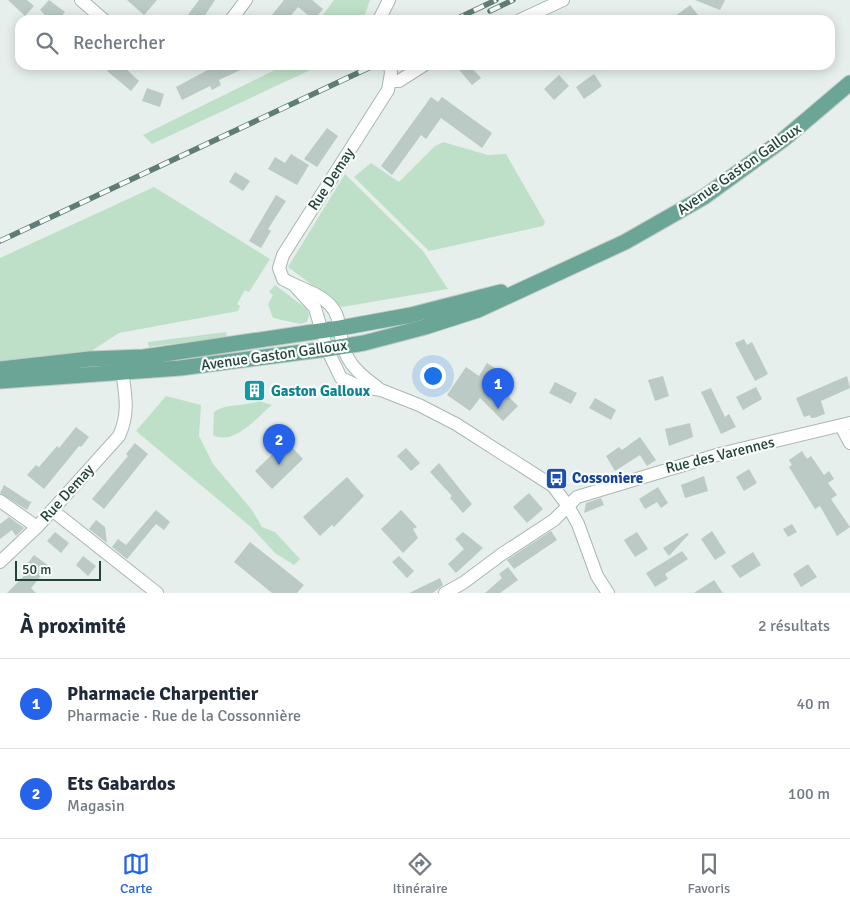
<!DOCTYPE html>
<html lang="fr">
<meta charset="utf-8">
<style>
:root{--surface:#fff;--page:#f6f6f7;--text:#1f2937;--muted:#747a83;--line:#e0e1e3;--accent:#2563eb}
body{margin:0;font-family:Signika,sans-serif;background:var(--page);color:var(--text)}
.scale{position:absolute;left:15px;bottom:12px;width:86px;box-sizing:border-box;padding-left:5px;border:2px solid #24423a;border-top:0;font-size:14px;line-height:18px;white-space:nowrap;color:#24423a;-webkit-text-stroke:4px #f7fbf9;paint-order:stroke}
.you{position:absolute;left:432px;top:375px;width:18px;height:18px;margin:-12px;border:4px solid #fff;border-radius:50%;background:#1a73e8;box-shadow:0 0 0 8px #1a73e833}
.badge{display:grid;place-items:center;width:32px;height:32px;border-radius:50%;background:var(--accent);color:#fff;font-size:16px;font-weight:700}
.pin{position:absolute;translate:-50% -41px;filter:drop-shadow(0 1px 2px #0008)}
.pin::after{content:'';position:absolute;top:26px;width:18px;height:15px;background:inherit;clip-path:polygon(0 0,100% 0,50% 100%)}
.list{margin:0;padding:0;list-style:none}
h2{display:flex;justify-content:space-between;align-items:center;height:65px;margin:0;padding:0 20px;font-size:21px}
h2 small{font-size:16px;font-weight:400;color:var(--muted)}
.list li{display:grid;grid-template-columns:32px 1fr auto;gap:15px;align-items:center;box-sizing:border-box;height:90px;padding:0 20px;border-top:1px solid var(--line)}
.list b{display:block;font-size:19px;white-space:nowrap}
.list p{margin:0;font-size:16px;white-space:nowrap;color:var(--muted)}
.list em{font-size:16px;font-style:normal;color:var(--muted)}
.icon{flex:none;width:28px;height:28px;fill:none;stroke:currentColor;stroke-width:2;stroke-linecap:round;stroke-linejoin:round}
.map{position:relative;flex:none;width:850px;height:593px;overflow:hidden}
.search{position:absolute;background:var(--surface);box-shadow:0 2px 12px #0003;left:15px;right:15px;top:15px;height:55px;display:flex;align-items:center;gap:12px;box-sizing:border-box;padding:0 18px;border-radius:15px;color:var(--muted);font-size:19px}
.sheet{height:245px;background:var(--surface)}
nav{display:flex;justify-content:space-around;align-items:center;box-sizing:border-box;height:70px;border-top:1px solid var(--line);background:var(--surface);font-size:14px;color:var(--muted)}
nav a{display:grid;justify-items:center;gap:2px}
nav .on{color:var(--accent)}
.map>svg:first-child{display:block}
.green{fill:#bfe0c8}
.building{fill:#bbcac4}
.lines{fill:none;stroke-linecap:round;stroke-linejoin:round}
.minor-casing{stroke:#a8b8b2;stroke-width:14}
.major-casing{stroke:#c2cac8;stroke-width:17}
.minor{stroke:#fff;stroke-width:12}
.major{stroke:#6aa596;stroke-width:15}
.rail-casing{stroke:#5f7d75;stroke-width:5.5}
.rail{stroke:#f7fbf9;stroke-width:4;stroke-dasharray:11;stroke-linecap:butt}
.labels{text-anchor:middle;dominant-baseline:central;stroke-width:4.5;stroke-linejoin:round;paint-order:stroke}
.street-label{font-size:15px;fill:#24423a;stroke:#f7fbf9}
.culture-label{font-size:15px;font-weight:bold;fill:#0d838f;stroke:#f7fbf9;text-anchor:start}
.transit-label{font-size:15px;font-weight:bold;fill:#164399;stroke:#f7fbf9;text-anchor:start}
</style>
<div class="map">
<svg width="850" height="593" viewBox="0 0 850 593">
<rect width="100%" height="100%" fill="#e6efeb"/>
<g class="green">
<polygon points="334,0 370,0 363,20 319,20"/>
<polygon points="285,65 321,65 152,144 143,135"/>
<polygon points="443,142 488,155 506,154 545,222 543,226 429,251 354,177 371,163 399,182 435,146"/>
<polygon points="345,174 423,251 448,289 342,307 288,267"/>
<polygon points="154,187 270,259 249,292 245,290 237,304 240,306 238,311 119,333 90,352 0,362 0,258"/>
<polygon points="275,285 307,309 309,315 307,322 300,324 273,318 268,304 273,295 269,292"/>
<polygon points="226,332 227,337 149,347 148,342"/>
<polygon points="166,396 201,405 199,436 213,464 252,510 262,527 275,532 300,559 294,565 275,553 251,527 136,431"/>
<path d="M259,401L272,405C256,418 234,446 213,435L214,412C226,403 244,407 259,401Z"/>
</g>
<g class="building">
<polygon points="8,0 27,0 34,6 25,16"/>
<polygon points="49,0 65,12 58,20 50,20 40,10"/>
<polygon points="127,0 157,0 144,15"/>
<polygon points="199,0 215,0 202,20 184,20"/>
<polygon points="284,0 312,0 323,9 314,20 298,7 287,20 268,20"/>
<polygon points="695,0 725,0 720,10"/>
<polygon points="690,5 702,20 670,20"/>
<polygon points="112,65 122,65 139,81 131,91 107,71"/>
<polygon points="217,65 251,65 219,80 221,85 212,90 210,86 182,100 176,87"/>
<polygon points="455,65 469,65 481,78 472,85"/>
<polygon points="594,74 602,86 584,99 576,87"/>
<polygon points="559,75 569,86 554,100 544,89"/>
<polygon points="147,88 164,94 160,107 142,101"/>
<polygon points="431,97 438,102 442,97 492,133 482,148 441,118 426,139 421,135 392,175 381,166"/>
<polygon points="327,128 338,136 317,167 304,159"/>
<polygon points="291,154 309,165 297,185 268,169 275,157 285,163"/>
<polygon points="235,172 250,181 243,191 229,182"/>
<polygon points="276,195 286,201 268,229 271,231 261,248 249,241"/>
<polygon points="744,339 747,345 752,342 768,374 755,381 735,343"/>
<polygon points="487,363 498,370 491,380 518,406 503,421 480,398 470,411 447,395 466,367 479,376"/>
<polygon points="663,376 669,396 655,401 648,380"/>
<polygon points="847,376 850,388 821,401 825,414 814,418 811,418 810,415 804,417 796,398"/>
<polygon points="555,382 577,393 571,404 549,393"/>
<polygon points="756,387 762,399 743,410 736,397"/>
<polygon points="711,388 725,417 729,414 736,427 721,434 701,392"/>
<polygon points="595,398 616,410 611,420 589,408"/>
<polygon points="690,423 693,437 669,446 665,429"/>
<polygon points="76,427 89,437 81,447 79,446 44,489 27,475 36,465 39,467 57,446 59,448"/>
<polygon points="640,437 656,460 647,466 640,455 615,471 606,456 619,447 622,450"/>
<polygon points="286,441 303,459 272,489 255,471"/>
<polygon points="135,443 148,454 104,509 92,499 128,456 126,454"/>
<polygon points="406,448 420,463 411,471 397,456"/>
<polygon points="802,451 807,459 811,456 824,475 829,471 834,479 828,483 837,495 831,499 850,527 837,536 820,506 815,509 789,467 792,465 789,460"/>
<polygon points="439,463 472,504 463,513 450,498 452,496 430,472"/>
<polygon points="749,469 757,483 744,491 736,477"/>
<polygon points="704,476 708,491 685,498 681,485"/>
<polygon points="347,477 364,496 334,527 332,525 320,536 303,517"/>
<polygon points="4,485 30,502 32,501 27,510 0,493"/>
<polygon points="658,487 668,503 661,508 657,502 645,509 639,499"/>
<polygon points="529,493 543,509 527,523 513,507"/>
<polygon points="601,498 604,505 584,513 586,503"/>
<polygon points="156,510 170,522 164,530 156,524 127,559 112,547 118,539 126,545"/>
<polygon points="401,510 417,527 413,529 418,538 403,553 381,529"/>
<polygon points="9,517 24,528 16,536 12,530 0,539 0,524"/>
<polygon points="96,520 105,527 107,543 89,529"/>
<polygon points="792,524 797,532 788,537 783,529"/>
<polygon points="551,531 557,540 514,569 507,560"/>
<polygon points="712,531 726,553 715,560 701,539"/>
<polygon points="55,532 69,543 61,553 47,541"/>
<polygon points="463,532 483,548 456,573 448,564 464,549 455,539"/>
<polygon points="637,532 648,549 635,557 624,540"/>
<polygon points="687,533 689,534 669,556 663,548"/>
<polygon points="250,542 304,585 297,593 272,593 234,562"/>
<polygon points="682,551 688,559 665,574 668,579 655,587 646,573"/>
<polygon points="753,552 761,565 740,578 731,566"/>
<polygon points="34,555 49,566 31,588 36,593 7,593 28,572 24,568"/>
<polygon points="83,556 96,566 88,576 76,565"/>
<polygon points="399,556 414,571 407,578 392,562"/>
<polygon points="808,564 817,577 801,587 793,574"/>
<polygon points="508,567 518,580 500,593 485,593 502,578 499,574"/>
<polygon points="440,578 443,585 433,593 409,593"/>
<polygon points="714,580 723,593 694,593"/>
</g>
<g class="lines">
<defs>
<g id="minor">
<polyline points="81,0 104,20"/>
<polyline points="231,20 246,0"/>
<polyline points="379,20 389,0"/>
<polyline points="520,20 563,0"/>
<polyline points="390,81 399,81 424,65"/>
<polyline points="295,286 315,308 327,349 341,378 358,386 381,390 419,405 456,424 553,486 568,506 578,524 597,576 608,593"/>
<path d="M377,387C362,376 348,365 343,346C339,333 341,317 331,306C320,293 298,288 283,279L279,268L283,255L388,90L391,73L390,66"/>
<polyline points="841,426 850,443"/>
<polyline points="0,501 37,527"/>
<polyline points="52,510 157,593"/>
<path d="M0,562L37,527L119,436C131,410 124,390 121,363"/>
<polyline points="445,593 463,583 502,554 554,520 577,497 720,454 850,423"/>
</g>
<g id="major">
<polyline points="0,369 90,359 144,357 340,328 411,315 501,292"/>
<polyline points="0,381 180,368 327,349 364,343 425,327 478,310 625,242 704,197 784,139 850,83"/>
</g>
</defs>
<use href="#minor" class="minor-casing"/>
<use href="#major" class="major-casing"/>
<use href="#minor" class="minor"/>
<use href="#major" class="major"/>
<defs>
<g id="rail">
<polyline points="490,11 513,0"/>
<polyline points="454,20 496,0"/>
<polyline points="0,241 375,65"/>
</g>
</defs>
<use href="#rail" class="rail-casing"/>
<use href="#rail" class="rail"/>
</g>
<defs>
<symbol id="building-square" viewBox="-11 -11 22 22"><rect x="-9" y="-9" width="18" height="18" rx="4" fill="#0f9aa8" stroke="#f7fbf9"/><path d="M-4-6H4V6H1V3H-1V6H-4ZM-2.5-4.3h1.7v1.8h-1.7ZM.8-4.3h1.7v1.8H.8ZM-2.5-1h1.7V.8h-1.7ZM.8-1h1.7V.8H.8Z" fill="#fff"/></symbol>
<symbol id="bus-square" viewBox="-11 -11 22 22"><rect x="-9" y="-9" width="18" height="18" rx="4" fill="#1a4fb4" stroke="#f7fbf9"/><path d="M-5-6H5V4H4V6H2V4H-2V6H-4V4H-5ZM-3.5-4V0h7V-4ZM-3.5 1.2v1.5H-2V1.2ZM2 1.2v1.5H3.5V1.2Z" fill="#fff"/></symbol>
</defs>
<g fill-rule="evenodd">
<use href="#building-square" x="242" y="378" width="25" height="25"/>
<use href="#bus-square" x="544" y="466" width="25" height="25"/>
</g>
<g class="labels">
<g class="street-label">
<text transform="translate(739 169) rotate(-35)">Avenue Gaston Galloux</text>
<text transform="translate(331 179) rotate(-57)">Rue Demay</text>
<text transform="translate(274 355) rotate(-8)">Avenue Gaston Galloux</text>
<text transform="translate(720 455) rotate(-14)">Rue des Varennes</text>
<text transform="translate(67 493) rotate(-48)">Rue Demay</text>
</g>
<g class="culture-label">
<text x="271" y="391">Gaston Galloux</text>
</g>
<g class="transit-label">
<text x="572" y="478">Cossoniere</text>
</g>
</g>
</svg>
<div class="scale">50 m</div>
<div class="you"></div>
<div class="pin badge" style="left:498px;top:409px">1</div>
<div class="pin badge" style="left:279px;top:465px">2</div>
<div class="search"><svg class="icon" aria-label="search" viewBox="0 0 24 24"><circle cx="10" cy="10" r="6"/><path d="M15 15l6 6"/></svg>Rechercher</div>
</div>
<section class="sheet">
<h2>À proximité<small>2 résultats</small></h2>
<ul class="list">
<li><span class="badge">1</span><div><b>Pharmacie Charpentier</b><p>Pharmacie · Rue de la Cossonnière</p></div><em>40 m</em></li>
<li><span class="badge">2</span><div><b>Ets Gabardos</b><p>Magasin</p></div><em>100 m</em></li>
</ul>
</section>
<nav>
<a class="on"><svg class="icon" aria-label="map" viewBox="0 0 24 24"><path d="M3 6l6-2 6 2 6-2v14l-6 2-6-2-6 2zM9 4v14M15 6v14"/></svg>Carte</a>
<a><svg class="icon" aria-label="directions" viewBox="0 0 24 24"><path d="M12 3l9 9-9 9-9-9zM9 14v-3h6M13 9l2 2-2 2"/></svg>Itinéraire</a>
<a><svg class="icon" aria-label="saved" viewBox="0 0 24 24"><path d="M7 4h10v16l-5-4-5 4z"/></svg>Favoris</a>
</nav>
